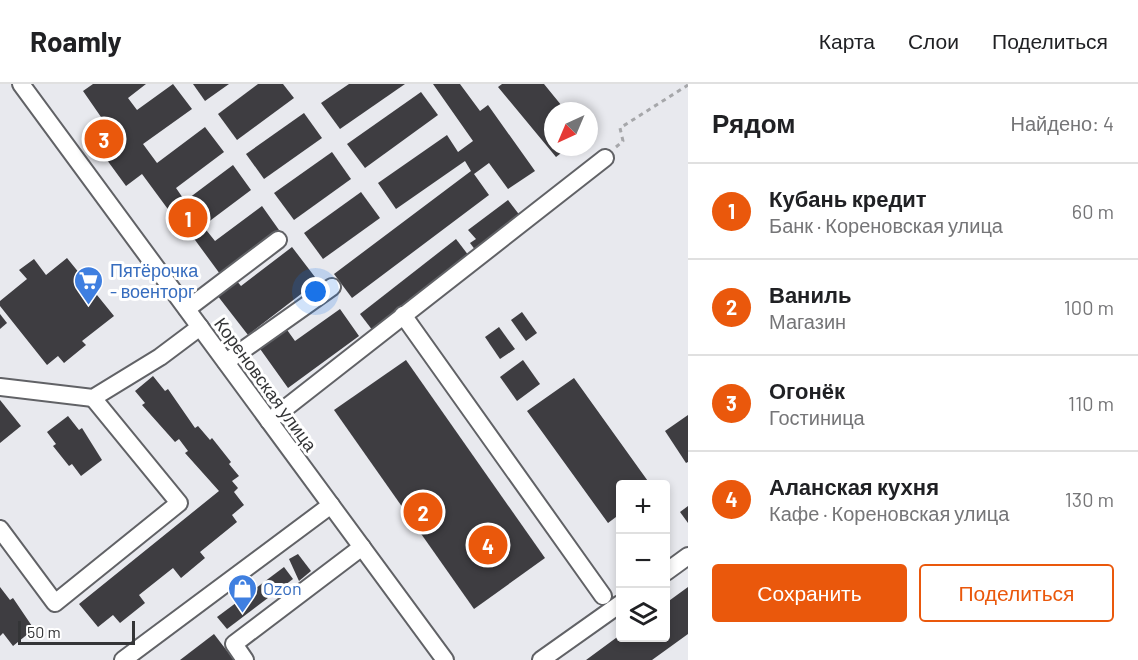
<!DOCTYPE html>
<html lang="ru">
<meta charset="utf-8">
<style>
:root{--surface:#fff;--page:#f2f2f2;--text:#202124;--muted:#757577;--line:#e0e0e0;--accent:#ea580c}
body{margin:0;font-family:Barlow,sans-serif;background:var(--page);color:var(--text)}
.controls{position:absolute;right:18px;bottom:18px;display:grid;overflow:hidden;border-radius:6px;box-shadow:0 3px 9px #0003}
.controls button{width:54px;height:54px;display:grid;place-items:center;padding:0;border:0;border-bottom:2px solid var(--line);background:var(--surface);color:var(--text);font:30px sans-serif}
.compass{position:absolute;left:544px;top:18px;width:54px;height:54px;border-radius:50%;background:var(--surface);box-shadow:0 3px 9px #0003;rotate:224deg}
.scale{position:absolute;left:18px;bottom:15px;width:117px;box-sizing:border-box;padding-left:6px;border:3px solid #343537;border-top:0;font-size:16px;line-height:21px;white-space:nowrap;color:#343537;-webkit-text-stroke:4px #fff;paint-order:stroke}
.you{position:absolute;left:316px;top:208px;width:21px;height:21px;margin:-15px;border:4px solid #fff;border-radius:50%;background:#1a73e8;box-shadow:0 0 0 9px #1a73e833}
.badge{display:grid;place-items:center;width:39px;height:39px;border-radius:50%;background:var(--accent);color:#fff;font-size:20px;font-weight:700}
.pin{position:absolute;translate:-50% -50%;border:3px solid #fff;box-shadow:0 2px 6px #0006}
.list{margin:0;padding:0;list-style:none}
h2{display:flex;justify-content:space-between;align-items:center;height:78px;margin:0;padding:0 24px;font-size:26px}
h2 small{font-size:20px;font-weight:400;color:var(--muted)}
.list li{display:grid;grid-template-columns:39px 1fr auto;gap:18px;align-items:center;box-sizing:border-box;height:96px;padding:0 24px;border-top:2px solid var(--line)}
.list b{display:block;font-size:22px;white-space:nowrap}
.list p{margin:0;font-size:20px;white-space:nowrap;color:var(--muted)}
.list em{font-size:20px;font-style:normal;color:var(--muted)}
.actions{display:flex;gap:12px;padding:18px 24px}
.actions a{flex:1;padding:14px 0;border:2px solid var(--accent);border-radius:6px;text-align:center;font-size:21px;color:var(--accent)}
.actions .main{background:var(--accent);color:#fff}
.icon{flex:none;width:33px;height:33px;fill:none;stroke:currentColor;stroke-width:2;stroke-linecap:round;stroke-linejoin:round}
.map{position:relative;flex:none;width:688px;height:576px;overflow:hidden}
header{display:flex;align-items:center;gap:36px;box-sizing:border-box;height:84px;padding:0 30px;background:var(--surface);border-bottom:2px solid var(--line)}
header strong{font-size:28px}
nav{display:flex;gap:33px;margin-inline-start:auto;font-size:21px}
main{display:flex}
aside{flex:1;background:var(--surface)}
.map>svg:first-child{display:block}
.building{fill:#3e3d41}
.lines{fill:none;stroke-linecap:round;stroke-linejoin:round}
.minor-casing{stroke:#616266;stroke-width:20}
.path{stroke:#a6a7aa;stroke-width:3;stroke-dasharray:4.5 4.5;stroke-linecap:butt}
.minor{stroke:#fff;stroke-width:16}
.labels{text-anchor:middle;dominant-baseline:central;stroke-width:6;stroke-linejoin:round;paint-order:stroke}
.shop-label{font-size:18px;fill:#366cbe;stroke:#fff;text-anchor:start}
.street-label{font-size:18px;fill:#343537;stroke:#fff}
</style>
<header>
<strong>Roamly</strong>
<nav><a>Карта</a><a>Слои</a><a>Поделиться</a></nav>
</header>
<main>
<div class="map">
<svg width="688" height="576" viewBox="0 0 688 576">
<rect width="100%" height="100%" fill="#e8e9ee"/>
<g class="building">
<polygon points="93,0 146,0 128,14 137,26 173,0 192,25 143,60 157,79 205,43 224,68 176,104 185,117 233,81 251,106 203,142 215,157 262,122 279,146 220,190 173,126 170,128 142,90 126,102 85,46 101,33 83,7"/>
<polygon points="193,0 229,0 205,17"/>
<polygon points="258,0 283,0 294,14 237,56 218,30"/>
<polygon points="349,0 405,0 340,45 321,19"/>
<polygon points="433,0 460,0 480,27 488,21 535,87 508,105 489,79 474,90 489,111 352,214 334,190 471,87 465,77 396,125 378,99 447,51 458,68 473,57"/>
<polygon points="502,0 544,0 566,27 553,27 553,63 569,63 556,73 498,3"/>
<polygon points="421,8 438,31 365,84 347,60"/>
<polygon points="304,29 322,54 264,95 246,70"/>
<polygon points="332,68 351,95 294,136 274,109"/>
<polygon points="361,108 380,134 323,175 304,149"/>
<polygon points="508,116 521,133 476,167 470,159 476,155 468,146"/>
<polygon points="456,155 469,172 373,247 360,230"/>
<polygon points="292,163 318,197 248,251 217,211 236,196 241,202"/>
<polygon points="67,174 114,232 82,257 86,261 64,279 58,272 47,281 0,222 0,217 27,195 19,186 34,175 46,191"/>
<polygon points="340,225 359,252 288,304 258,262 285,243 295,257"/>
<polygon points="522,228 537,249 526,257 511,236"/>
<polygon points="0,230 7,239 0,245"/>
<polygon points="499,243 515,265 500,275 485,253"/>
<polygon points="406,276 545,474 474,525 334,326"/>
<polygon points="523,276 540,300 517,317 500,293"/>
<polygon points="153,292 165,307 168,305 195,344 198,342 210,356 212,354 231,378 229,380 239,392 232,397 238,404 234,408 244,421 232,431 237,438 200,468 205,474 181,494 173,484 139,511 145,519 120,539 113,531 98,543 79,520 219,407 185,369 188,367 179,355 175,358 142,321 145,319 135,307"/>
<polygon points="574,294 650,400 620,400 620,430 608,439 527,327"/>
<polygon points="0,316 21,342 0,359"/>
<polygon points="688,331 688,378 686,379 665,347"/>
<polygon points="68,332 79,346 82,344 102,376 81,392 72,380 69,382 53,362 56,360 47,348"/>
<polygon points="688,422 688,439 680,428"/>
<polygon points="298,470 311,487 299,497 289,475"/>
<polygon points="284,483 293,495 227,545 217,533"/>
<polygon points="0,503 10,516 13,514 34,545 13,562 3,549 0,552"/>
<polygon points="688,503 688,550 652,576 586,576 620,551 666,554 666,519"/>
<polygon points="214,550 234,576 180,576"/>
</g>
<g class="lines">
<defs>
<g id="minor">
<polyline points="21,0 445,576"/>
<polyline points="187,225 278,156"/>
<polyline points="403,231 603,512"/>
<polyline points="226,278 332,203"/>
<polyline points="0,303 93,314 160,273 200,243"/>
<polyline points="269,337 605,74"/>
<polyline points="0,445 55,519 179,419 93,314"/>
<polyline points="666,488 688,472"/>
<polyline points="123,576 331,421"/>
<polyline points="245,576 234,560 362,463"/>
<polyline points="541,576 620,520"/>
</g>
</defs>
<use href="#minor" class="minor-casing"/>
<polyline class="path" points="616,63 623,57 620,44 688,1"/>
<use href="#minor" class="minor"/>
</g>
<defs>
<symbol id="supermarket-pin" viewBox="-11 -11 22 30"><path d="M0 17L-7.5 6A9.5 9.5 0 1 1 7.5 6Z" fill="#3f7fe0" stroke="#fff"/><path d="M-6-5.5h2.5l.6 2H6L4.5 2H-2.5L-4.4-4H-6ZM-1.5 3.2a1.3 1.3 0 1 0 .1 0ZM3 3.2a1.3 1.3 0 1 0 .1 0Z" fill="#fff"/></symbol>
<symbol id="shop-pin" viewBox="-11 -11 22 30"><path d="M0 17L-7.5 6A9.5 9.5 0 1 1 7.5 6Z" fill="#3f7fe0" stroke="#fff"/><path d="M-5-2.5h2.3a2.7 3.5 0 0 1 5.4 0H5L5.5 6h-11ZM-1.5-2.5h3a1.5 2.3 0 0 0-3 0Z" fill="#fff"/></symbol>
</defs>
<g fill-rule="evenodd">
<use href="#supermarket-pin" x="72" y="180" width="33" height="45"/>
<use href="#shop-pin" x="226" y="488" width="33" height="45"/>
</g>
<g class="labels">
<g class="shop-label">
<text x="110" y="186">Пятёрочка<tspan x="110" dy="21">- военторг</tspan></text>
<text x="263" y="504">Ozon</text>
</g>
<g class="street-label">
<text transform="translate(266 300) rotate(54)">Кореновская улица</text>
</g>
</g>
</svg>
<div class="controls">
<button>+</button>
<button>−</button>
<button><svg class="icon" aria-label="layers" viewBox="0 0 24 24"><path d="M12 4l9 5-9 5-9-5zM3 14l9 5 9-5"/></svg></button>
</div>
<svg class="compass" viewBox="-18 -18 36 36"><path d="M0-13l5 13h-10z" fill="#e53935"/><path d="M0 13l5-13h-10z" fill="#757577"/></svg>
<div class="scale">50 m</div>
<div class="you"></div>
<div class="pin badge" style="left:188px;top:134px">1</div>
<div class="pin badge" style="left:423px;top:428px">2</div>
<div class="pin badge" style="left:104px;top:55px">3</div>
<div class="pin badge" style="left:488px;top:461px">4</div>
</div>
<aside>
<h2>Рядом<small>Найдено: 4</small></h2>
<ul class="list">
<li><span class="badge">1</span><div><b>Кубань кредит</b><p>Банк · Кореновская улица</p></div><em>60 m</em></li>
<li><span class="badge">2</span><div><b>Ваниль</b><p>Магазин</p></div><em>100 m</em></li>
<li><span class="badge">3</span><div><b>Огонёк</b><p>Гостиница</p></div><em>110 m</em></li>
<li><span class="badge">4</span><div><b>Аланская кухня</b><p>Кафе · Кореновская улица</p></div><em>130 m</em></li>
</ul>
<div class="actions"><a class="main">Сохранить</a><a>Поделиться</a></div>
</aside>
</main>
